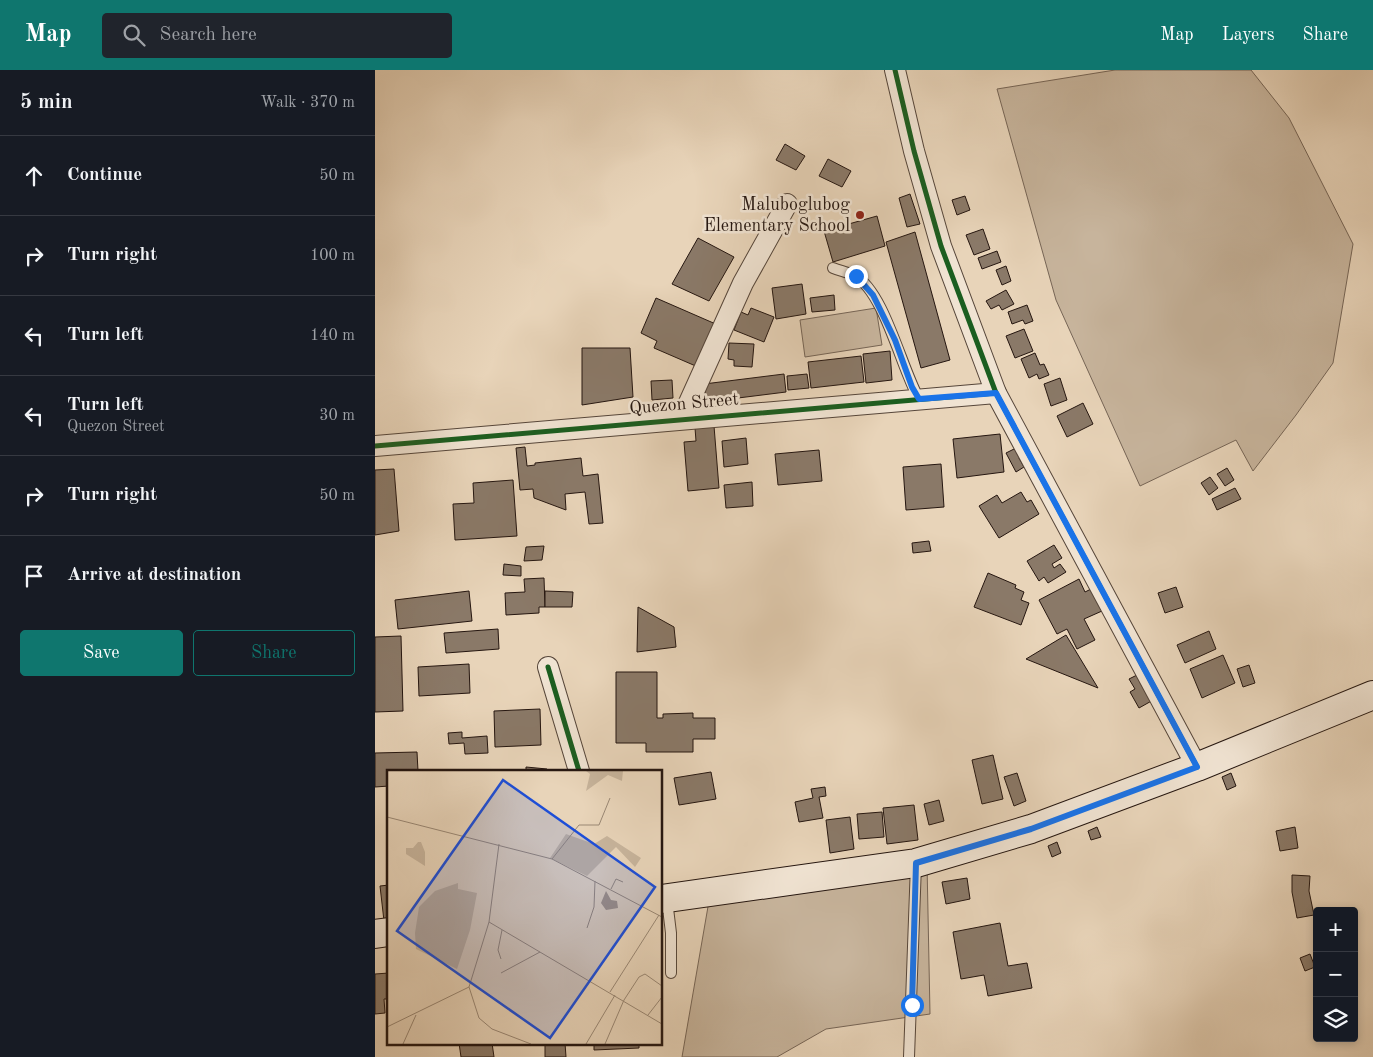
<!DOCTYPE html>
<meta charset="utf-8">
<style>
:root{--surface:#171b24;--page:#20242c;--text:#f1f3f6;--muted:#9ea1a6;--line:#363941;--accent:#0f766e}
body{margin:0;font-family:"Old Standard TT",serif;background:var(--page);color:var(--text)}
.controls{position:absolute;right:15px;bottom:15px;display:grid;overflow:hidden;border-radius:5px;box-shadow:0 2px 8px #0003}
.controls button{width:45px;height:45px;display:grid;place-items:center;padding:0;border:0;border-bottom:1px solid var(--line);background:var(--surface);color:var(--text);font:25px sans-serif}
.stop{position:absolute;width:15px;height:15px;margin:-11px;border:4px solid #1a73e8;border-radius:50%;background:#fff}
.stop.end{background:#1a73e8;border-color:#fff;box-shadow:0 1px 5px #0008}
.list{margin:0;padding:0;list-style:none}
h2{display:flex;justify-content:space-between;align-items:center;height:65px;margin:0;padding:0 20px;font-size:21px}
h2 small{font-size:16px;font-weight:400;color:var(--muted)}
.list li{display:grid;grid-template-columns:32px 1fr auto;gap:15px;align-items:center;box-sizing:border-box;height:80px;padding:0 20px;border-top:1px solid var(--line)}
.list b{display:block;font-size:19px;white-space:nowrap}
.list p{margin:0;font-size:16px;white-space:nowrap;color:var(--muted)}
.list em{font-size:16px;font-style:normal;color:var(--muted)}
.actions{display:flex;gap:10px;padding:15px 20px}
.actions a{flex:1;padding:11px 0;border:1px solid var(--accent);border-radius:5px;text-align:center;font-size:18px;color:var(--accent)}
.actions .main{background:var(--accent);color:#fff}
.icon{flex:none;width:28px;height:28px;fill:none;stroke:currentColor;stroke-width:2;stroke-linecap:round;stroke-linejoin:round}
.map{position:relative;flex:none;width:998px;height:987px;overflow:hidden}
header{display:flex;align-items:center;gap:30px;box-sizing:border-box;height:70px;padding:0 25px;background:var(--accent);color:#fff}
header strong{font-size:24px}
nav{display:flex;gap:28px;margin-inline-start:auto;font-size:18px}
.search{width:350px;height:45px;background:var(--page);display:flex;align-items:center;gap:12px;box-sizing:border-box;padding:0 18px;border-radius:5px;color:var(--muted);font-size:19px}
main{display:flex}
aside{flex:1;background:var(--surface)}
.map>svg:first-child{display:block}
.green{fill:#c7b49c;stroke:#766556}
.building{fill:#8a7968;stroke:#251610}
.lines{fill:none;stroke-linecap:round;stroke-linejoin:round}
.lane-casing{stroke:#56463a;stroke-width:12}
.street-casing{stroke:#56463a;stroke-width:22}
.secondary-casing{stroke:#251610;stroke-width:30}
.lane{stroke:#f0e3d2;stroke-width:10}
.street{stroke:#f0e3d2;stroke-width:20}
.secondary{stroke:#f0e3d2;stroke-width:28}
.cycleway-casing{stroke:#f0e3d2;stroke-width:8}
.cycleway{stroke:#1b5e20;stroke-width:5}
.route{stroke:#1a73e8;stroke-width:6}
.poi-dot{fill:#8f2418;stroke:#f0e3d2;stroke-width:2}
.labels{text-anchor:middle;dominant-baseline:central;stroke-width:5;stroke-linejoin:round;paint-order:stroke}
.poi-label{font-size:18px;fill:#251610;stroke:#f0e3d2;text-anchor:end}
.street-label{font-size:18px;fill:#251610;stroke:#f0e3d2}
.inset-road{fill:none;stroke:#9a8875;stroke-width:1}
.view{fill:#1d4ed8;fill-opacity:0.15;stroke:#1d4ed8;stroke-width:2.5}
.inset-edge{fill:none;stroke:#251610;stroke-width:2.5}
</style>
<header>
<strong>Map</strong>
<div class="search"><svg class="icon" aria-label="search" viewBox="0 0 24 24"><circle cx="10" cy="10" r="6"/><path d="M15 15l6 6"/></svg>Search here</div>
<nav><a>Map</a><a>Layers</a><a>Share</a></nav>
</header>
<main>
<aside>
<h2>5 min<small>Walk · 370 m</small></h2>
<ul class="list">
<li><svg class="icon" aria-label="ahead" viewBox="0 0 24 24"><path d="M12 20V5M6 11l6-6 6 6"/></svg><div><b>Continue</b></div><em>50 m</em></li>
<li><svg class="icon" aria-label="right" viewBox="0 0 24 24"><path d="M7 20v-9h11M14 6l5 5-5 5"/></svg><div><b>Turn right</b></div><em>100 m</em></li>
<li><svg class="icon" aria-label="left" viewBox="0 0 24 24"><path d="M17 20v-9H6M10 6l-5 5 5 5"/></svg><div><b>Turn left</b></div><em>140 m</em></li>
<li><svg class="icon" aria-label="left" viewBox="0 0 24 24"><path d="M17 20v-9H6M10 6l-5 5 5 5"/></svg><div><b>Turn left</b><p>Quezon Street</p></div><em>30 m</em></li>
<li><svg class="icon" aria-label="right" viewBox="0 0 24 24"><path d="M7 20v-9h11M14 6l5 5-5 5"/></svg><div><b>Turn right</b></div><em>50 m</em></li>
<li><svg class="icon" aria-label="arrive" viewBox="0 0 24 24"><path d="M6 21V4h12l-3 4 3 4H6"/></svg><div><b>Arrive at destination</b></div></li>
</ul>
<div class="actions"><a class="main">Save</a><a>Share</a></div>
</aside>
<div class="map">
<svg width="998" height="987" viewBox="0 0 998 987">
<rect width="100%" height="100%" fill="#e8d4b9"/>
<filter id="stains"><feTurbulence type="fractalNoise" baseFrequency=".004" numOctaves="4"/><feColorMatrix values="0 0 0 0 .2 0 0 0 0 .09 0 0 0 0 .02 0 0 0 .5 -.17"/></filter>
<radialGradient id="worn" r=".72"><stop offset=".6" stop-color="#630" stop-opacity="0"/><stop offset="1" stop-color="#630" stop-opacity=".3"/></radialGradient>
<g class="green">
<polygon points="740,0 876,0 914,48 978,174 958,293 921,345 878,401 861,370 765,416 681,230 622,19"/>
<polygon points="501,238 507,275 430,287 425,250"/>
<polygon points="552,793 555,944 451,959 402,987 307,987 335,825"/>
</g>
<g class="building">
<polygon points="410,74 430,86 421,100 401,90"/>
<polygon points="453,89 476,101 467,117 444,106"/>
<polygon points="535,124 545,154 532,157 524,128"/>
<polygon points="590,126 595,140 582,145 577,130"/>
<polygon points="502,146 510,176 458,192 449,161"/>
<polygon points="608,159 615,179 599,185 591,165"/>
<polygon points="540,162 575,290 546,298 511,172"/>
<polygon points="323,168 359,187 334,231 297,214"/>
<polygon points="622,181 626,192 607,199 603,188"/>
<polygon points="631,196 636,211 627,215 621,200"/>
<polygon points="427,214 431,244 401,249 397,218"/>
<polygon points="631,220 639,234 627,240 624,235 616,239 611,231"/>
<polygon points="459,225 460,240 437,242 435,228"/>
<polygon points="281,228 343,255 323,297 279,278 282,271 266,263"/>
<polygon points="652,235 658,251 650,254 648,250 637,254 633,242"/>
<polygon points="376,238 399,247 389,272 359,260 366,242 373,245"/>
<polygon points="649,259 658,281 640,288 631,266"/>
<polygon points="354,273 379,274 377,297 359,296 359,290 353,289"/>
<polygon points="207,278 255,278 258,327 207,335"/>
<polygon points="515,281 517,310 491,313 488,284"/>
<polygon points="660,283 665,295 669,294 674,305 664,309 662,304 654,308 646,289"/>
<polygon points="486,286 489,312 436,318 433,292"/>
<polygon points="409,304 411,322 331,332 329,314"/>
<polygon points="432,304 434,318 413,320 412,306"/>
<polygon points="685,308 692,330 676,336 669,314"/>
<polygon points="297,310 298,328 277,330 276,311"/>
<polygon points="708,333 718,354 692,367 682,346"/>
<polygon points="339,356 344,418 313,421 309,372 321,371 320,358"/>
<polygon points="625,364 629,402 582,408 578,369"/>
<polygon points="371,368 373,394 349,397 347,371"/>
<polygon points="645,376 649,385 644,388 649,397 641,402 631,383"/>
<polygon points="150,377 152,396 160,395 160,393 206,388 208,406 223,404 228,453 214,454 210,422 190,424 191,440 159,428 158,419 145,420 141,378"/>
<polygon points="444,380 447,411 403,415 400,384"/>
<polygon points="566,394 569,437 531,440 528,397"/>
<polygon points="852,398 859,410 850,416 842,404"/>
<polygon points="19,399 24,461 0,465 0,400"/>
<polygon points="835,407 843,418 834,425 826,413"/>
<polygon points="138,410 142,466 80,470 78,434 99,433 98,413"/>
<polygon points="377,412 378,436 351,438 349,415"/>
<polygon points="860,418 866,429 842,440 837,429"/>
<polygon points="646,422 652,432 656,430 664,444 624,468 604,436 622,425 627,433"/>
<polygon points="554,471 556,481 538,483 537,473"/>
<polygon points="679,475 687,488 677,494 679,498 685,494 691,502 673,513 669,507 664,511 652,491"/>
<polygon points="169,476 167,490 149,491 151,477"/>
<polygon points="129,494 146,496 146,506 128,505"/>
<polygon points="613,503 641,515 640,518 649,522 646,530 654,533 646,555 599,537"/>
<polygon points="169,508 170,537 164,537 164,543 131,545 130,523 150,522 149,509"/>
<polygon points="704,509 710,522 716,519 727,541 709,549 720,570 702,579 692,559 682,564 664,530"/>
<polygon points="801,517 808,537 790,543 783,523"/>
<polygon points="94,521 97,551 23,559 20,530"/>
<polygon points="170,521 198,522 197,537 170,537"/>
<polygon points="263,537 299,557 301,577 262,582"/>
<polygon points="123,559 124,579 71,583 69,563"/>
<polygon points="834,561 841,579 810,593 802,575"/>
<polygon points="691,565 723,618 651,589"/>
<polygon points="26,566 28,641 0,642 0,567"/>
<polygon points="848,585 860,613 827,628 815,599"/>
<polygon points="94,594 95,623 44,626 43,597"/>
<polygon points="874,595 880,613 868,617 862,599"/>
<polygon points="241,602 282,602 282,648 288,648 288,644 318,643 318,648 340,648 340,669 318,669 318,682 271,682 271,673 241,673"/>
<polygon points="762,605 780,629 764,638 755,622 760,619 754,609"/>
<polygon points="165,639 166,675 120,677 119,641"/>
<polygon points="87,662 87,668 112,666 113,683 90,684 89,673 74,674 73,663"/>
<polygon points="42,682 43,701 14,701 14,716 0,717 0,683"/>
<polygon points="618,685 628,729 607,734 597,690"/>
<polygon points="151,697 172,699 172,701 151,701"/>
<polygon points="336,702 341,729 304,735 299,708"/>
<polygon points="642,703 651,731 639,736 629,707"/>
<polygon points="856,703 861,716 852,720 847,707"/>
<polygon points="450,717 451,726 444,727 448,748 424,752 420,732 438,728 436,719"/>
<polygon points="564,730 569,751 554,755 549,734"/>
<polygon points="539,735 543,770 512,774 508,738"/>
<polygon points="507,742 509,767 484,769 482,744"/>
<polygon points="475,747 479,779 455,783 451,750"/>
<polygon points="722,757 726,767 716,770 713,761"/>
<polygon points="920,757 923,778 905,781 901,761"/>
<polygon points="682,772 686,783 677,787 673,776"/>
<polygon points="917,805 935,806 934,821 939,845 922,848 917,822"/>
<polygon points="592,808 595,829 571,834 567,812"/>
<polygon points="14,815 14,850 9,851 5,816"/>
<polygon points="625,853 633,896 652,893 657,918 613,926 609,905 586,909 578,862"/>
<polygon points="935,884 940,897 930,901 925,888"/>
<polygon points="14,903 14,929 9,929 10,943 0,944 0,904"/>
<polygon points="84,973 117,973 119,987 86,987"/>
<polygon points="170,973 190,973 191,987 170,987"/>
<polygon points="219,973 264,973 264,978 219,980"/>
</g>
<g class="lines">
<defs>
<g id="lane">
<path d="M458,198C465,201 473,202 480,206C509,221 527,300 544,329"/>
<polyline points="292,830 296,863 296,903"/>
<polyline points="534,987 541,794"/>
</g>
<g id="street">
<polyline points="520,0 539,81 566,176 621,323 822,697"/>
<polyline points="307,348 368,213 412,134"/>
<polyline points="0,376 621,323"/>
<polyline points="173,597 204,701"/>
</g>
<g id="secondary">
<polyline points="286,829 541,793 656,759 822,697 998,625"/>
<polyline points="0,864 14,862"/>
</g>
</defs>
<use href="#lane" class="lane-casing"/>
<use href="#street" class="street-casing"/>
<use href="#secondary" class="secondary-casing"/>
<use href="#lane" class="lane"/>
<use href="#street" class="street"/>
<use href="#secondary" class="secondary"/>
<defs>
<g id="cycleway">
<polyline points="520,0 539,81 566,176 621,323 822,697"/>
<polyline points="0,376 621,323"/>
<polyline points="173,597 204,701"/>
</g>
</defs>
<use href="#cycleway" class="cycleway-casing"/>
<use href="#cycleway" class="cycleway"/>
</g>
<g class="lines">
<polyline class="route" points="481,206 498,225 520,270 537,317 544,329 621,323 822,697 656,759 541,793 537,935"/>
</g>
<circle class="poi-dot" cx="485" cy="145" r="5"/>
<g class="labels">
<g class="poi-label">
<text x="475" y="135">Maluboglubog<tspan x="475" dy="21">Elementary School</tspan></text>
</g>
<g class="street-label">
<text transform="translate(309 334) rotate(-5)">Quezon Street</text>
</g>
</g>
<g transform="translate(12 700)">
<rect width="275" height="275" fill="#e8d4b9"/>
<path d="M199,1H236L235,11L221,5L199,21L203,4ZM179,64L207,74L220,66L254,88L248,97L229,77L200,106L163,88ZM31,72H34L38,82V96L19,84V78H26ZM71,113V119L90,123L83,160L70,199L29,179L28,163L32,137L48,121Z" fill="#c7b49c"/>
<path d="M219,121L224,130L230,131L231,138L219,140L214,133Z" fill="#a69380"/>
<path class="inset-road" d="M0,47L165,89L275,147M112,74L102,152L82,217L92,248L105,259L144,274M165,89L192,55H212L223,28M224,119L229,109L236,112M102,152L275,254M200,158L207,137L208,111M114,189L111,180L115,160M114,203L153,182M223,222L272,145M261,245L275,227M0,257L82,217M16,274L29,245M199,274L228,225M218,274L237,230L252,207L258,204L275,216"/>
<path class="view" d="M116,10L268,117L163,268L10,161Z"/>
<rect width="275" height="275" class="inset-edge"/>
</g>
<rect width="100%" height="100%" filter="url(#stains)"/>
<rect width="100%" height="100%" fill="url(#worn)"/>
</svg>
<div class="controls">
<button>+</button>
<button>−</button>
<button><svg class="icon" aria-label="layers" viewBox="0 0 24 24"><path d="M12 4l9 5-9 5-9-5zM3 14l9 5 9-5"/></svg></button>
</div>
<div class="stop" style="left:537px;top:935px"></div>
<div class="stop end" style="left:481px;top:206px"></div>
</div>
</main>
